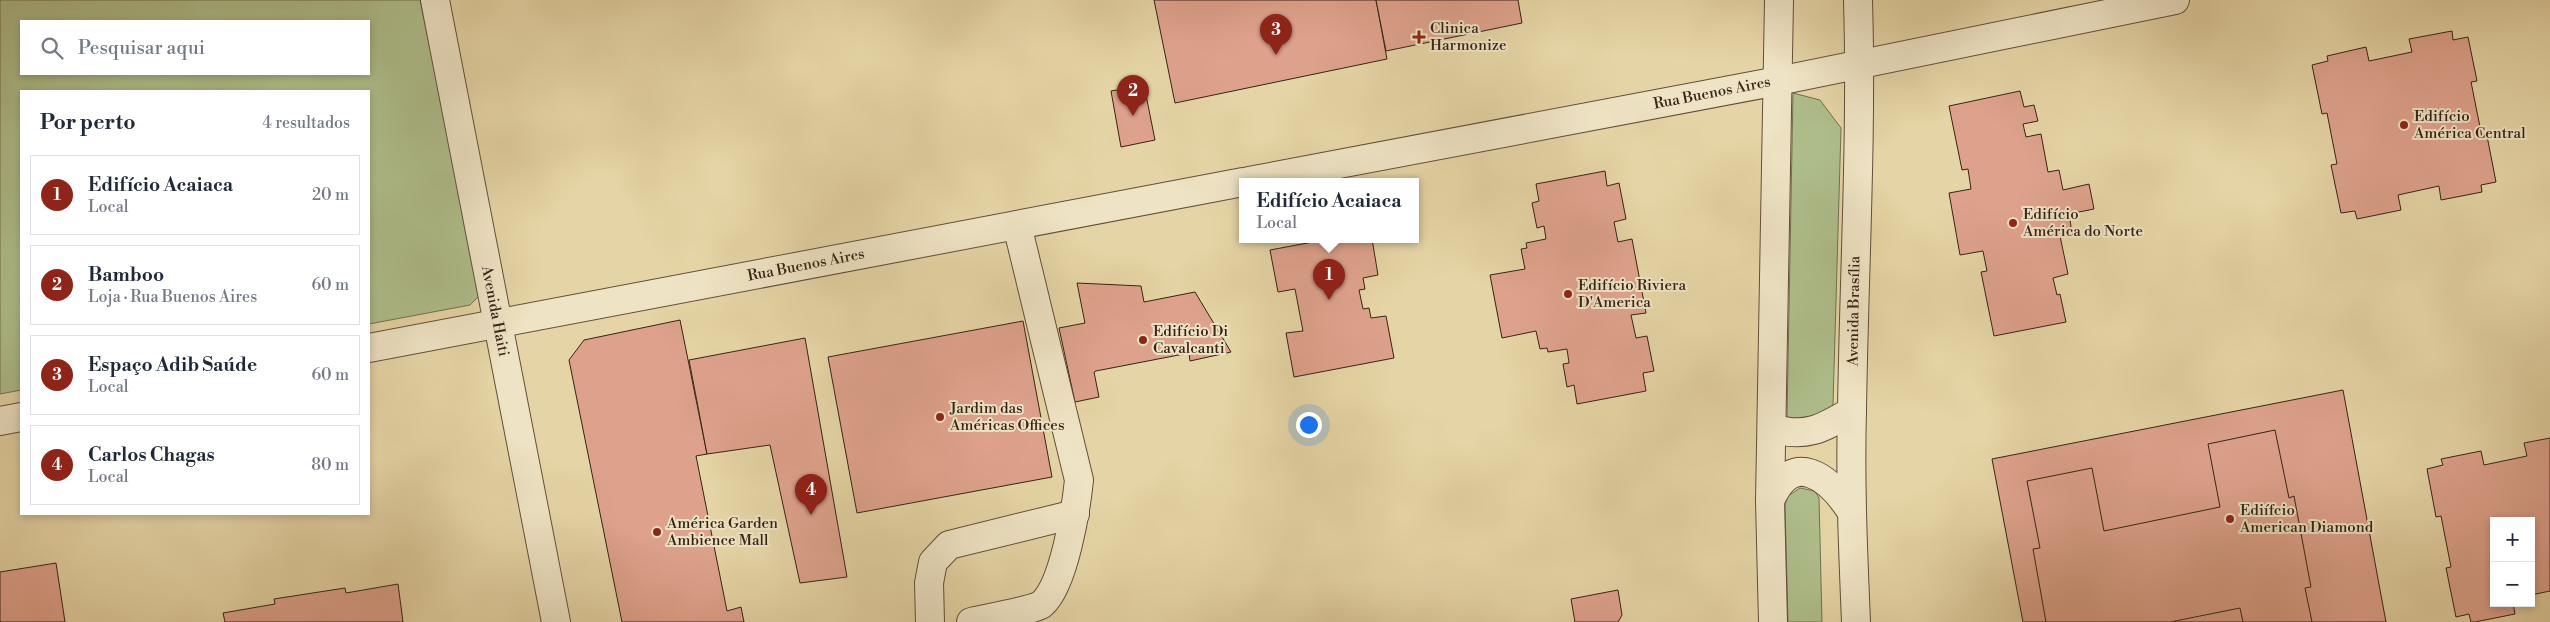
<!DOCTYPE html>
<html lang="pt">
<meta charset="utf-8">
<style>
:root{--surface:#fff;--page:#f2f2f3;--text:#1f2937;--muted:#747a83;--line:#e0e1e3;--accent:#8f2418}
body{margin:0;font-family:"Libre Bodoni",serif;background:var(--page);color:var(--text)}
.controls{position:absolute;right:15px;bottom:15px;display:grid;overflow:hidden;border-radius:0px;box-shadow:0 2px 8px #0003}
.controls button{width:45px;height:45px;display:grid;place-items:center;padding:0;border:0;border-bottom:1px solid var(--line);background:var(--surface);color:var(--text);font:25px sans-serif}
.you{position:absolute;left:1308px;top:424px;width:18px;height:18px;margin:-12px;border:4px solid #fff;border-radius:50%;background:#1a73e8;box-shadow:0 0 0 8px #1a73e833}
.badge{display:grid;place-items:center;width:32px;height:32px;border-radius:50%;background:var(--accent);color:#fff;font-size:16px;font-weight:700}
.pin{position:absolute;translate:-50% -41px;filter:drop-shadow(0 1px 2px #0008)}
.pin::after{content:'';position:absolute;top:26px;width:18px;height:15px;background:inherit;clip-path:polygon(0 0,100% 0,50% 100%)}
.popup{position:absolute;left:1239px;top:178px;width:180px;height:65px;box-sizing:border-box;display:grid;place-content:center;border-radius:0px;background:var(--surface);filter:drop-shadow(0 1px 4px #0005);font-size:16px;white-space:nowrap;color:var(--muted)}
.popup b{font-size:19px;color:var(--text)}
.popup::after{content:'';position:absolute;left:50%;top:100%;margin-left:-10px;border:10px solid transparent;border-top-color:var(--surface)}
.list{margin:0;padding:0;list-style:none}
h2{display:flex;justify-content:space-between;align-items:center;height:65px;margin:0;padding:0 20px;font-size:21px}
h2 small{font-size:16px;font-weight:400;color:var(--muted)}
.list li{display:grid;grid-template-columns:32px 1fr auto;gap:15px;align-items:center;box-sizing:border-box;height:80px;margin:0 10px 10px;padding:0 10px;border:1px solid var(--line);border-radius:0px}
.list b{display:block;font-size:19px;white-space:nowrap}
.list p{margin:0;font-size:16px;white-space:nowrap;color:var(--muted)}
.list em{font-size:16px;font-style:normal;color:var(--muted)}
.icon{flex:none;width:28px;height:28px;fill:none;stroke:currentColor;stroke-width:2;stroke-linecap:round;stroke-linejoin:round}
.map{position:relative;flex:none;width:2550px;height:622px;overflow:hidden}
.search{position:absolute;background:var(--surface);box-shadow:0 2px 8px #0003;left:20px;top:20px;width:350px;height:55px;display:flex;align-items:center;gap:12px;box-sizing:border-box;padding:0 18px;border-radius:0px;color:var(--muted);font-size:19px}
.panel{position:absolute;background:var(--surface);box-shadow:0 2px 8px #0003;left:20px;top:90px;width:350px;height:425px;border-radius:0px}
.map>svg:first-child{display:block}
.green{fill:#aebe8b;stroke:#727050;fill-rule:evenodd}
.building{fill:#dea28c;stroke:#372316}
.lines{fill:none;stroke-linecap:round;stroke-linejoin:round}
.minor-casing{stroke:#624f3a;stroke-width:30}
.minor{stroke:#eee3c4;stroke-width:28}
.poi-dot{fill:#8f2418;stroke:#eee3c4;stroke-width:2}
.labels{text-anchor:middle;dominant-baseline:central;stroke-width:4;stroke-linejoin:round;paint-order:stroke}
.poi-label{font-size:15px;fill:#372316;stroke:#eee3c4;text-anchor:start}
.street-label{font-size:15px;fill:#372316;stroke:#eee3c4}
</style>
<div class="map">
<svg width="2550" height="622" viewBox="0 0 2550 622">
<rect width="100%" height="100%" fill="#e5d4a5"/>
<filter id="stains"><feTurbulence type="fractalNoise" baseFrequency=".004" numOctaves="4"/><feColorMatrix values="0 0 0 0 .2 0 0 0 0 .09 0 0 0 0 .02 0 0 0 .5 -.17"/></filter>
<radialGradient id="worn" r=".72"><stop offset=".6" stop-color="#630" stop-opacity="0"/><stop offset="1" stop-color="#630" stop-opacity=".3"/></radialGradient>
<g class="green">
<path d="M0,0H420L480,287L478,297L470,305L369,324V91H21V390L0,394ZM21,21H369V74H21Z"/>
<polygon points="1793,93 1820,100 1841,128 1833,404 1828,417 1807,423 1787,419"/>
<polygon points="1800,488 1815,491 1819,498 1822,622 1788,622 1785,504 1788,496"/>
</g>
<g class="building">
<polygon points="1154,0 1376,0 1387,59 1175,103"/>
<polygon points="1376,0 1518,0 1522,23 1386,51"/>
<polygon points="2452,31 2453,40 2468,37 2477,81 2471,82 2482,137 2487,136 2496,182 2481,185 2482,192 2441,200 2439,186 2398,195 2401,210 2357,219 2355,211 2341,213 2331,165 2337,164 2327,113 2322,114 2312,65 2328,61 2327,56 2366,47 2369,61 2412,52 2409,39"/>
<polygon points="1144,85 1155,140 1121,147 1111,91"/>
<polygon points="2020,91 2024,107 2034,105 2038,121 2023,124 2026,137 2041,134 2048,172 2059,170 2063,190 2089,184 2094,209 2069,214 2072,233 2060,236 2068,274 2053,278 2057,295 2060,294 2066,322 1994,336 1981,272 1987,271 1983,251 1960,255 1949,193 1971,189 1968,169 1962,170 1949,106"/>
<polygon points="1605,171 1607,186 1619,183 1626,219 1614,222 1618,242 1632,239 1646,313 1631,315 1636,338 1647,336 1654,371 1643,373 1646,391 1577,404 1574,385 1567,387 1563,364 1569,363 1567,349 1548,352 1547,348 1540,349 1536,331 1502,338 1490,275 1525,269 1521,249 1527,248 1526,243 1546,239 1544,226 1537,228 1532,203 1539,201 1536,184"/>
<polygon points="1329,239 1372,239 1378,275 1363,278 1365,289 1359,290 1363,309 1369,308 1371,318 1386,316 1394,358 1294,377 1286,333 1303,331 1295,289 1278,292 1270,250"/>
<polygon points="1077,283 1141,286 1144,302 1195,292 1231,352 1190,361 1189,353 1096,371 1094,372 1099,397 1075,402 1059,328 1085,323"/>
<polygon points="680,320 707,454 696,456 727,611 741,607 744,622 622,622 569,360 584,340"/>
<polygon points="1023,321 1052,477 857,513 828,357"/>
<polygon points="805,338 847,577 800,583 770,445 707,454 689,360"/>
<polygon points="2343,390 2386,622 2023,622 1992,459"/>
<polygon points="2275,430 2289,498 2294,496 2311,587 2305,588 2312,622 2243,622 2240,608 2170,622 2046,622 2033,549 2040,548 2027,481 2092,468 2104,531 2220,507 2208,444"/>
<polygon points="2550,438 2550,591 2531,595 2531,521 2494,521 2494,603 2513,603 2515,614 2475,622 2471,622 2469,614 2456,617 2446,568 2451,567 2441,516 2436,517 2427,469 2443,465 2441,459 2481,451 2484,465 2527,456 2524,443"/>
<polygon points="56,563 65,622 0,622 0,572"/>
<polygon points="398,584 403,622 225,622 223,613 275,604 274,599 345,588 346,593"/>
<polygon points="1618,590 1622,615 1618,622 1575,622 1571,599"/>
</g>
<g class="lines">
<defs>
<g id="minor">
<polyline points="435,0 556,622"/>
<polyline points="1249,181 1778,81 2175,0"/>
<polyline points="369,348 1243,182"/>
<polyline points="0,421 21,417"/>
<path d="M1772,428C1806,439 1823,428 1852,411"/>
<path d="M1770,501C1792,448 1829,477 1851,511"/>
<polyline points="930,622 929,583 933,562 949,545 1075,514"/>
<path d="M971,622C984,619 1034,610 1042,604C1064,585 1076,509 1079,480L1017,225"/>
<polyline points="1773,622 1770,501 1779,0"/>
<path d="M1856,622C1853,551 1850,481 1852,410C1854,273 1862,136 1858,0"/>
</g>
</defs>
<use href="#minor" class="minor-casing"/>
<use href="#minor" class="minor"/>
</g>
<g class="poi-dot">
<path d="M1416.5 29.5h5v5h5v5h-5v5h-5v-5h-5v-5h5z"/>
<circle cx="2404" cy="125" r="5"/>
<circle cx="2013" cy="223" r="5"/>
<circle cx="1568" cy="294" r="5"/>
<circle cx="1143" cy="340" r="5"/>
<circle cx="940" cy="417" r="5"/>
<circle cx="2230" cy="519" r="5"/>
<circle cx="657" cy="532" r="5"/>
</g>
<g class="labels">
<g class="poi-label">
<text x="1430" y="28">Clinica<tspan x="1430" dy="17">Harmonize</tspan></text>
<text x="2414" y="116">Edifício<tspan x="2414" dy="17">América Central</tspan></text>
<text x="2023" y="214">Edifício<tspan x="2023" dy="17">América do Norte</tspan></text>
<text x="1578" y="285">Edifício Riviera<tspan x="1578" dy="17">D'America</tspan></text>
<text x="1153" y="331">Edifício Di<tspan x="1153" dy="17">Cavalcanti</tspan></text>
<text x="950" y="408">Jardim das<tspan x="950" dy="17">Américas Offices</tspan></text>
<text x="2240" y="510">Ediífcio<tspan x="2240" dy="17">American Diamond</tspan></text>
<text x="667" y="523">América Garden<tspan x="667" dy="17">Ambience Mall</tspan></text>
</g>
<g class="street-label">
<text transform="translate(1712 93) rotate(-11)">Rua Buenos Aires</text>
<text transform="translate(806 265) rotate(-11)">Rua Buenos Aires</text>
<text transform="translate(495 311) rotate(79)">Avenida Haiti</text>
<text transform="translate(1854 311) rotate(-89)">Avenida Brasília</text>
</g>
</g>
<rect width="100%" height="100%" filter="url(#stains)"/>
<rect width="100%" height="100%" fill="url(#worn)"/>
</svg>
<div class="controls">
<button>+</button>
<button>−</button>
</div>
<div class="you"></div>
<div class="pin badge" style="left:1329px;top:300px">1</div>
<div class="popup"><b>Edifício Acaiaca</b>Local</div>
<div class="pin badge" style="left:1133px;top:116px">2</div>
<div class="pin badge" style="left:1276px;top:55px">3</div>
<div class="pin badge" style="left:811px;top:515px">4</div>
<div class="search"><svg class="icon" aria-label="search" viewBox="0 0 24 24"><circle cx="10" cy="10" r="6"/><path d="M15 15l6 6"/></svg>Pesquisar aqui</div>
<section class="panel">
<h2>Por perto<small>4 resultados</small></h2>
<ul class="list">
<li><span class="badge">1</span><div><b>Edifício Acaiaca</b><p>Local</p></div><em>20 m</em></li>
<li><span class="badge">2</span><div><b>Bamboo</b><p>Loja · Rua Buenos Aires</p></div><em>60 m</em></li>
<li><span class="badge">3</span><div><b>Espaço Adib Saúde</b><p>Local</p></div><em>60 m</em></li>
<li><span class="badge">4</span><div><b>Carlos Chagas</b><p>Local</p></div><em>80 m</em></li>
</ul>
</section>
</div>
